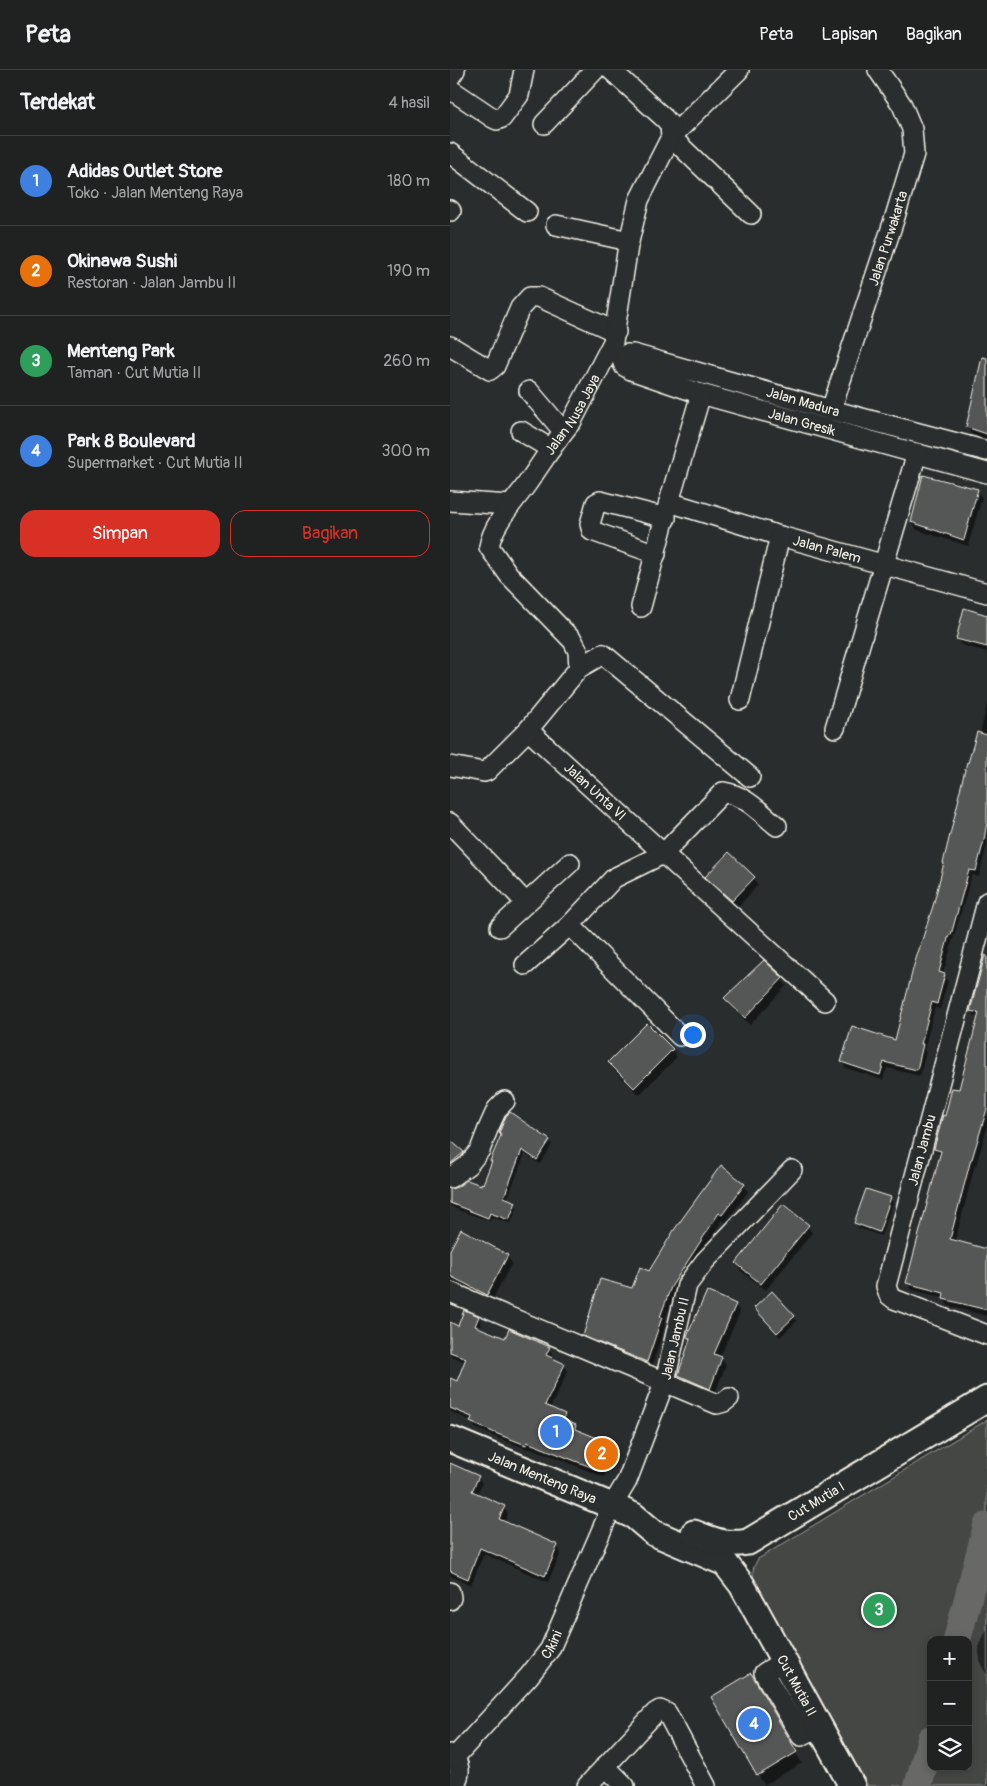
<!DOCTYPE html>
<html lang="id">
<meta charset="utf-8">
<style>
:root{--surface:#202222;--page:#2d2f2f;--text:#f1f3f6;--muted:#a2a4a5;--line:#3d3f40;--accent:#d93025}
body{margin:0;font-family:Pangolin,sans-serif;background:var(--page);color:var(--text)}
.controls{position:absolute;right:15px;bottom:15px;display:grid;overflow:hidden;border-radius:10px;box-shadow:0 2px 8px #0003}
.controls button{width:45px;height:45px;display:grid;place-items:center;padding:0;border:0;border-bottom:1px solid var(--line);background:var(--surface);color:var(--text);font:25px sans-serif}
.you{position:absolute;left:242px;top:964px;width:18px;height:18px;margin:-12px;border:4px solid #fff;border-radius:50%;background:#1a73e8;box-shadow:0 0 0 8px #1a73e833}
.badge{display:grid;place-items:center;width:32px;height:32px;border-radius:50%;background:var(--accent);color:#fff;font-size:16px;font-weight:700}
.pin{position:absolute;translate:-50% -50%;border:2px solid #fff;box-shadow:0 1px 5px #0006}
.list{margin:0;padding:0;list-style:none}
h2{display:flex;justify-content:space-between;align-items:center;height:65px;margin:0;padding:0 20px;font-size:21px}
h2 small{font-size:16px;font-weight:400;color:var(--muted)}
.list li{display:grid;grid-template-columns:32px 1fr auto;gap:15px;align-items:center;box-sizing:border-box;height:90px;padding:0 20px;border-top:1px solid var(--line)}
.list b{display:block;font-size:19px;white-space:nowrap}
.list p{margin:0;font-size:16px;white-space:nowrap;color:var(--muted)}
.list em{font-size:16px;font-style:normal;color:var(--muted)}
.actions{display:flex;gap:10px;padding:15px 20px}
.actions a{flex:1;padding:11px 0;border:1px solid var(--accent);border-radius:15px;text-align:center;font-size:18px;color:var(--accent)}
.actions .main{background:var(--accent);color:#fff}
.icon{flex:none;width:28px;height:28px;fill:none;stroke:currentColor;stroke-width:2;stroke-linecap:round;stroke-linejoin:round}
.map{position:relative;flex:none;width:537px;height:1716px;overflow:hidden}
header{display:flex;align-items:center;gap:30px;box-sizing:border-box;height:70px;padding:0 25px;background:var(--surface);border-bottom:1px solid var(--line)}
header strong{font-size:24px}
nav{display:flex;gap:28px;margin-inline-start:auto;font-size:18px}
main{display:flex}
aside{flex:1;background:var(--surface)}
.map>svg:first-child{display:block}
.green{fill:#444645;stroke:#9c9c96;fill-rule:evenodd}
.shadow{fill:#0007}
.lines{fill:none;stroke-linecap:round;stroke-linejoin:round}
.river{stroke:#676866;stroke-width:28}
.building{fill:#555756;stroke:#f4f1e8}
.minor-casing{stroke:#f4f1e8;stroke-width:22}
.major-casing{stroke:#f4f1e8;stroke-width:29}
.minor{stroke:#2a2d2e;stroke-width:19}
.major{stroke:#2a2d2e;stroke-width:25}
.labels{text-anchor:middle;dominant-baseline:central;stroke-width:4.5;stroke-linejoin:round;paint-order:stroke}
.street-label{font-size:14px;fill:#f4f1e8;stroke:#2a2d2e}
</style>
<header>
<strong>Peta</strong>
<nav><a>Peta</a><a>Lapisan</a><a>Bagikan</a></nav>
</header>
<main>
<aside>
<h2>Terdekat<small>4 hasil</small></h2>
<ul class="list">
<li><span class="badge" style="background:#3f7fe0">1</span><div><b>Adidas Outlet Store</b><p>Toko · Jalan Menteng Raya</p></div><em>180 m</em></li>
<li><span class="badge" style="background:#e8710a">2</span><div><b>Okinawa Sushi</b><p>Restoran · Jalan Jambu II</p></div><em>190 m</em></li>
<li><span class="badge" style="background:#2e9e5b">3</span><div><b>Menteng Park</b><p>Taman · Cut Mutia II</p></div><em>260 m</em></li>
<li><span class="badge" style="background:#3f7fe0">4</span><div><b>Park 8 Boulevard</b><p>Supermarket · Cut Mutia II</p></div><em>300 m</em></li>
</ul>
<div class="actions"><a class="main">Simpan</a><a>Bagikan</a></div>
</aside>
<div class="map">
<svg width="537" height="1716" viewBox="0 0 537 1716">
<rect width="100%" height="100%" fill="#2a2d2e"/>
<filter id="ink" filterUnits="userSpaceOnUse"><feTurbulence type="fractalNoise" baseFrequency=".02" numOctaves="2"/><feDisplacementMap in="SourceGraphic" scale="10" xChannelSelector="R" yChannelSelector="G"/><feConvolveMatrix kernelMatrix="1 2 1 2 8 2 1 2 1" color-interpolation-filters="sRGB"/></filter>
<g filter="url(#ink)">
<path class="green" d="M537,1350V1716H418L304,1509C302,1501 303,1497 308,1489ZM481,1570H518V1697H481Z"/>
<g class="shadow">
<polygon points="537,305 537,369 521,364 517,357"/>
<polygon points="527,421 532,428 518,476 467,460 462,452"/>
<polygon points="537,546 537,582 511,575 507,569"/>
<polygon points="537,634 537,775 529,807 522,805 493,904 498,911 490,939 485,938 474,980 476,982 470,1006 437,998 433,1010 396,998 392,992 446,972 484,837 519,694 530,664"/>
<polygon points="257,807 304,808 308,815 287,838 261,814"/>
<polygon points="537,904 537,1058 526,1096 525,1095 505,1172 537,1180 537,1246 498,1236 494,1228 462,1220 458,1213 490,1086 485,1079 496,1047 510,1021 529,947 524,946 521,941"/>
<polygon points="332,909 336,916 300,955 280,936 276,929"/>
<polygon points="222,979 227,987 189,1025 164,1000 159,993"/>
<polygon points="52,1066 99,1071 102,1075 90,1094 75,1084 57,1130 65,1133 67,1137 61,1154 42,1147 40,1151 8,1140 0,1136 0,1120 17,1111 32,1116 34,1115"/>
<polygon points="0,1082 13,1083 16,1087 0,1101"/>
<polygon points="294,1115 298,1122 276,1152 273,1150 224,1225 214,1253 215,1256 201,1299 139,1273 135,1266 183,1220 199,1202"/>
<polygon points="440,1128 443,1133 431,1166 408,1158 406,1153"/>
<polygon points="358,1156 362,1163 316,1220 291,1201 287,1193"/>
<polygon points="0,1182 57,1186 62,1193 41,1232 0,1211"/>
<polygon points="285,1235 290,1242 270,1287 276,1295 264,1326 234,1313 229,1305 240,1271 238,1267"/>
<polygon points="305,1238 344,1247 347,1251 330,1267"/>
<polygon points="14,1242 28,1247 32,1254 30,1260 55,1270 99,1278 102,1284 101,1288 114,1295 118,1301 100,1339 114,1345 117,1352 125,1356 129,1362 161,1375 164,1381 154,1407 81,1378 80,1380 50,1369 25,1358 22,1351 0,1342 0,1308 8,1311 16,1292 0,1286 0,1254 8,1257"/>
<polygon points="0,1399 28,1407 32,1413 27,1425 54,1437 58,1444 54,1453 107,1476 111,1483 98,1512 34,1484 21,1515 0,1506"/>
<polygon points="537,1560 537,1605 531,1595 529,1584 529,1574"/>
<polygon points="301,1605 352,1693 314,1715 263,1627"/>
</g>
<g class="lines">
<g class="river">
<polyline points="507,1570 537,1456"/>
<polyline points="468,1716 481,1669"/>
</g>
</g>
<g class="building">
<polygon points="532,287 537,288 537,364 516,357"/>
<polygon points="473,405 528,419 514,470 461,452"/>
<polygon points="514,538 537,545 537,577 506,569"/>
<polygon points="527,662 537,665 537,752 534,770 526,801 519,800 501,865 499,865 489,902 495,904 487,934 482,932 471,974 473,974 467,1000 434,992 430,1005 391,992 402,956 445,970 464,895 483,836 494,793 493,793 509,728 508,728 517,692 518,693"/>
<polygon points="279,782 305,807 282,831 255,807"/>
<polygon points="535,885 537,886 537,1039 522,1089 521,1089 500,1169 537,1179 537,1240 493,1229 494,1223 456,1213 491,1081 484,1079 493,1045 495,1046 502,1018 509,1019 529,943 520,941"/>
<polygon points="314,890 333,908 295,948 274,928"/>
<polygon points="197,953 223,979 184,1018 158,992"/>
<polygon points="60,1042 100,1070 87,1090 72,1080 54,1127 66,1132 59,1150 40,1143 38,1148 0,1133 0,1119 7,1117 17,1110 31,1115 31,1113 33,1114 42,1091 40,1091 51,1065 49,1063 56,1046"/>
<polygon points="0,1070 14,1082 0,1094"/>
<polygon points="271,1095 295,1114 272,1145 269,1143 221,1217 210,1247 212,1247 197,1292 133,1266 150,1209 182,1218 190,1197 199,1201 224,1160"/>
<polygon points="416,1119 441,1127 429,1162 404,1153"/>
<polygon points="333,1134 359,1155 311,1214 286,1193"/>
<polygon points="11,1159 58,1185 37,1225 0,1206 0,1180"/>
<polygon points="257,1221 286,1234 264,1284 272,1287 260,1319 228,1305 240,1269 237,1267 237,1266"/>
<polygon points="322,1221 345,1246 327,1263 304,1238"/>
<polygon points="14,1240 29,1246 25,1256 55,1268 59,1259 100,1277 96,1285 115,1294 95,1335 115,1344 113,1349 126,1355 125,1359 162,1374 151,1401 77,1372 76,1375 45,1363 20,1352 22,1347 0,1338 0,1308 7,1311 16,1288 0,1282 0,1252 8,1256"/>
<polygon points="0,1393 29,1406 22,1421 55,1436 49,1449 108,1475 95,1506 30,1478 18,1509 0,1501"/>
<polygon points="301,1603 347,1682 307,1706 261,1627"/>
</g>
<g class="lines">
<defs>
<g id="minor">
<polyline points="0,7 5,0"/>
<polyline points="0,19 43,48 47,50 52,48 69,25 74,0"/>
<polyline points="94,54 145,0"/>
<polyline points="221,67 301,144"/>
<polyline points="221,67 289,0"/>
<polyline points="0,83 77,142"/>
<polyline points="0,140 1,141"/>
<polyline points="106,155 179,171"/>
<polyline points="0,276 40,300 45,296 70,238 80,227 89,227 166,262"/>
<polyline points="79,321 113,361"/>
<path id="s1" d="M381,340L444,150L464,84L462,59L452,35L428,0"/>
<polyline points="71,361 101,379"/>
<path id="s2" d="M537,381L381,340L183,284H177L172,290L174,296L181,300L251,324L537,403"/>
<polyline points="0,431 60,435"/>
<path id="s3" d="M219,432L330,466L537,523"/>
<polyline points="206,484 142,461 140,454 146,433 150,431 216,448"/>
<polyline points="191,537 219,432 251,324"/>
<polyline points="129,598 153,584 300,707"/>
<polyline points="290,630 330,466"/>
<polyline points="385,658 467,383"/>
<path id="s4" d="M78,660L375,931"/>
<path id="s5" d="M0,696L34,702L37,701L78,660L129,598L128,581L123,571L59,505L39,477C42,456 62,434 74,418C90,396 104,372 122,351L163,272L178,176L189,130L221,67L220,55L215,49L161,0"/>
<polyline points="0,753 76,833"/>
<polyline points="537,832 436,1216 439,1225 444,1229 537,1265"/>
<polyline points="50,857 120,793"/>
<polyline points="75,895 120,855"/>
<path d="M230,966L120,855L164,808L213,784L273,722C295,725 310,742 327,756"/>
<polyline points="0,1108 18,1095 30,1080 38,1059 47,1039 55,1031"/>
<polyline points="0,1222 267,1334 274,1332 279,1328"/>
<polyline points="0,1522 1,1528 0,1530"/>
<polyline points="333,1591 314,1603 351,1666 369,1657"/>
<path d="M0,1684C11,1693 12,1705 3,1716"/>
<path id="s6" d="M4,1688L79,1606L100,1579L162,1436L177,1411L215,1311L237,1215L255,1191L342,1100"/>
<polyline points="155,1696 175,1716"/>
<polyline points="137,1716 205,1643 210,1640 217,1643 256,1716"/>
</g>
<g id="major">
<path id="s7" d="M0,1369L162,1436L184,1446L204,1463L275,1493L292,1515L402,1716"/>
<path id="s8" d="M244,1463C265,1471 274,1476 298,1472L537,1329"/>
</g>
</defs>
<use href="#minor" class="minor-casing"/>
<use href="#major" class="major-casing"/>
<use href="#minor" class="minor"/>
<use href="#major" class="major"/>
</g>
</g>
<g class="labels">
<g class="street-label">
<text stroke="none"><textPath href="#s1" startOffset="181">Jalan Purwakarta</textPath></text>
<text transform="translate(353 332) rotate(16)">Jalan Madura</text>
<text stroke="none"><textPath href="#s5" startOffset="488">Jalan Nusa Jaya</textPath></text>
<text stroke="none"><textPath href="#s2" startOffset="574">Jalan Gresik</textPath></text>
<text stroke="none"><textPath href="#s3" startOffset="165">Jalan Palem</textPath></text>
<text stroke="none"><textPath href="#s4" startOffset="91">Jalan Unta VI</textPath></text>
<text transform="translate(472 1080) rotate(-75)">Jalan Jambu</text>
<text stroke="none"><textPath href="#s6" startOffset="481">Jalan Jambu II</textPath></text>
<text stroke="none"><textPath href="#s7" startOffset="100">Jalan Menteng Raya</textPath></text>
<text stroke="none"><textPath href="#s8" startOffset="135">Cut Mutia I</textPath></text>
<text stroke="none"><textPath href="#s6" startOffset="150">Cikini</textPath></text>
<text stroke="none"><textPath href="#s7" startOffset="445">Cut Mutia II</textPath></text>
</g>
</g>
</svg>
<div class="controls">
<button>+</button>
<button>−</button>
<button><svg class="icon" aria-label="layers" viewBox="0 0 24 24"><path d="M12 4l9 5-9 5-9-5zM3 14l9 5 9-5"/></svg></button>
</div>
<div class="you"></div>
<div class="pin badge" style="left:106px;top:1362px;background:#3f7fe0">1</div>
<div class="pin badge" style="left:152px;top:1384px;background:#e8710a">2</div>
<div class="pin badge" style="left:429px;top:1540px;background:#2e9e5b">3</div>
<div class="pin badge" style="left:304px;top:1654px;background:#3f7fe0">4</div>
</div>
</main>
